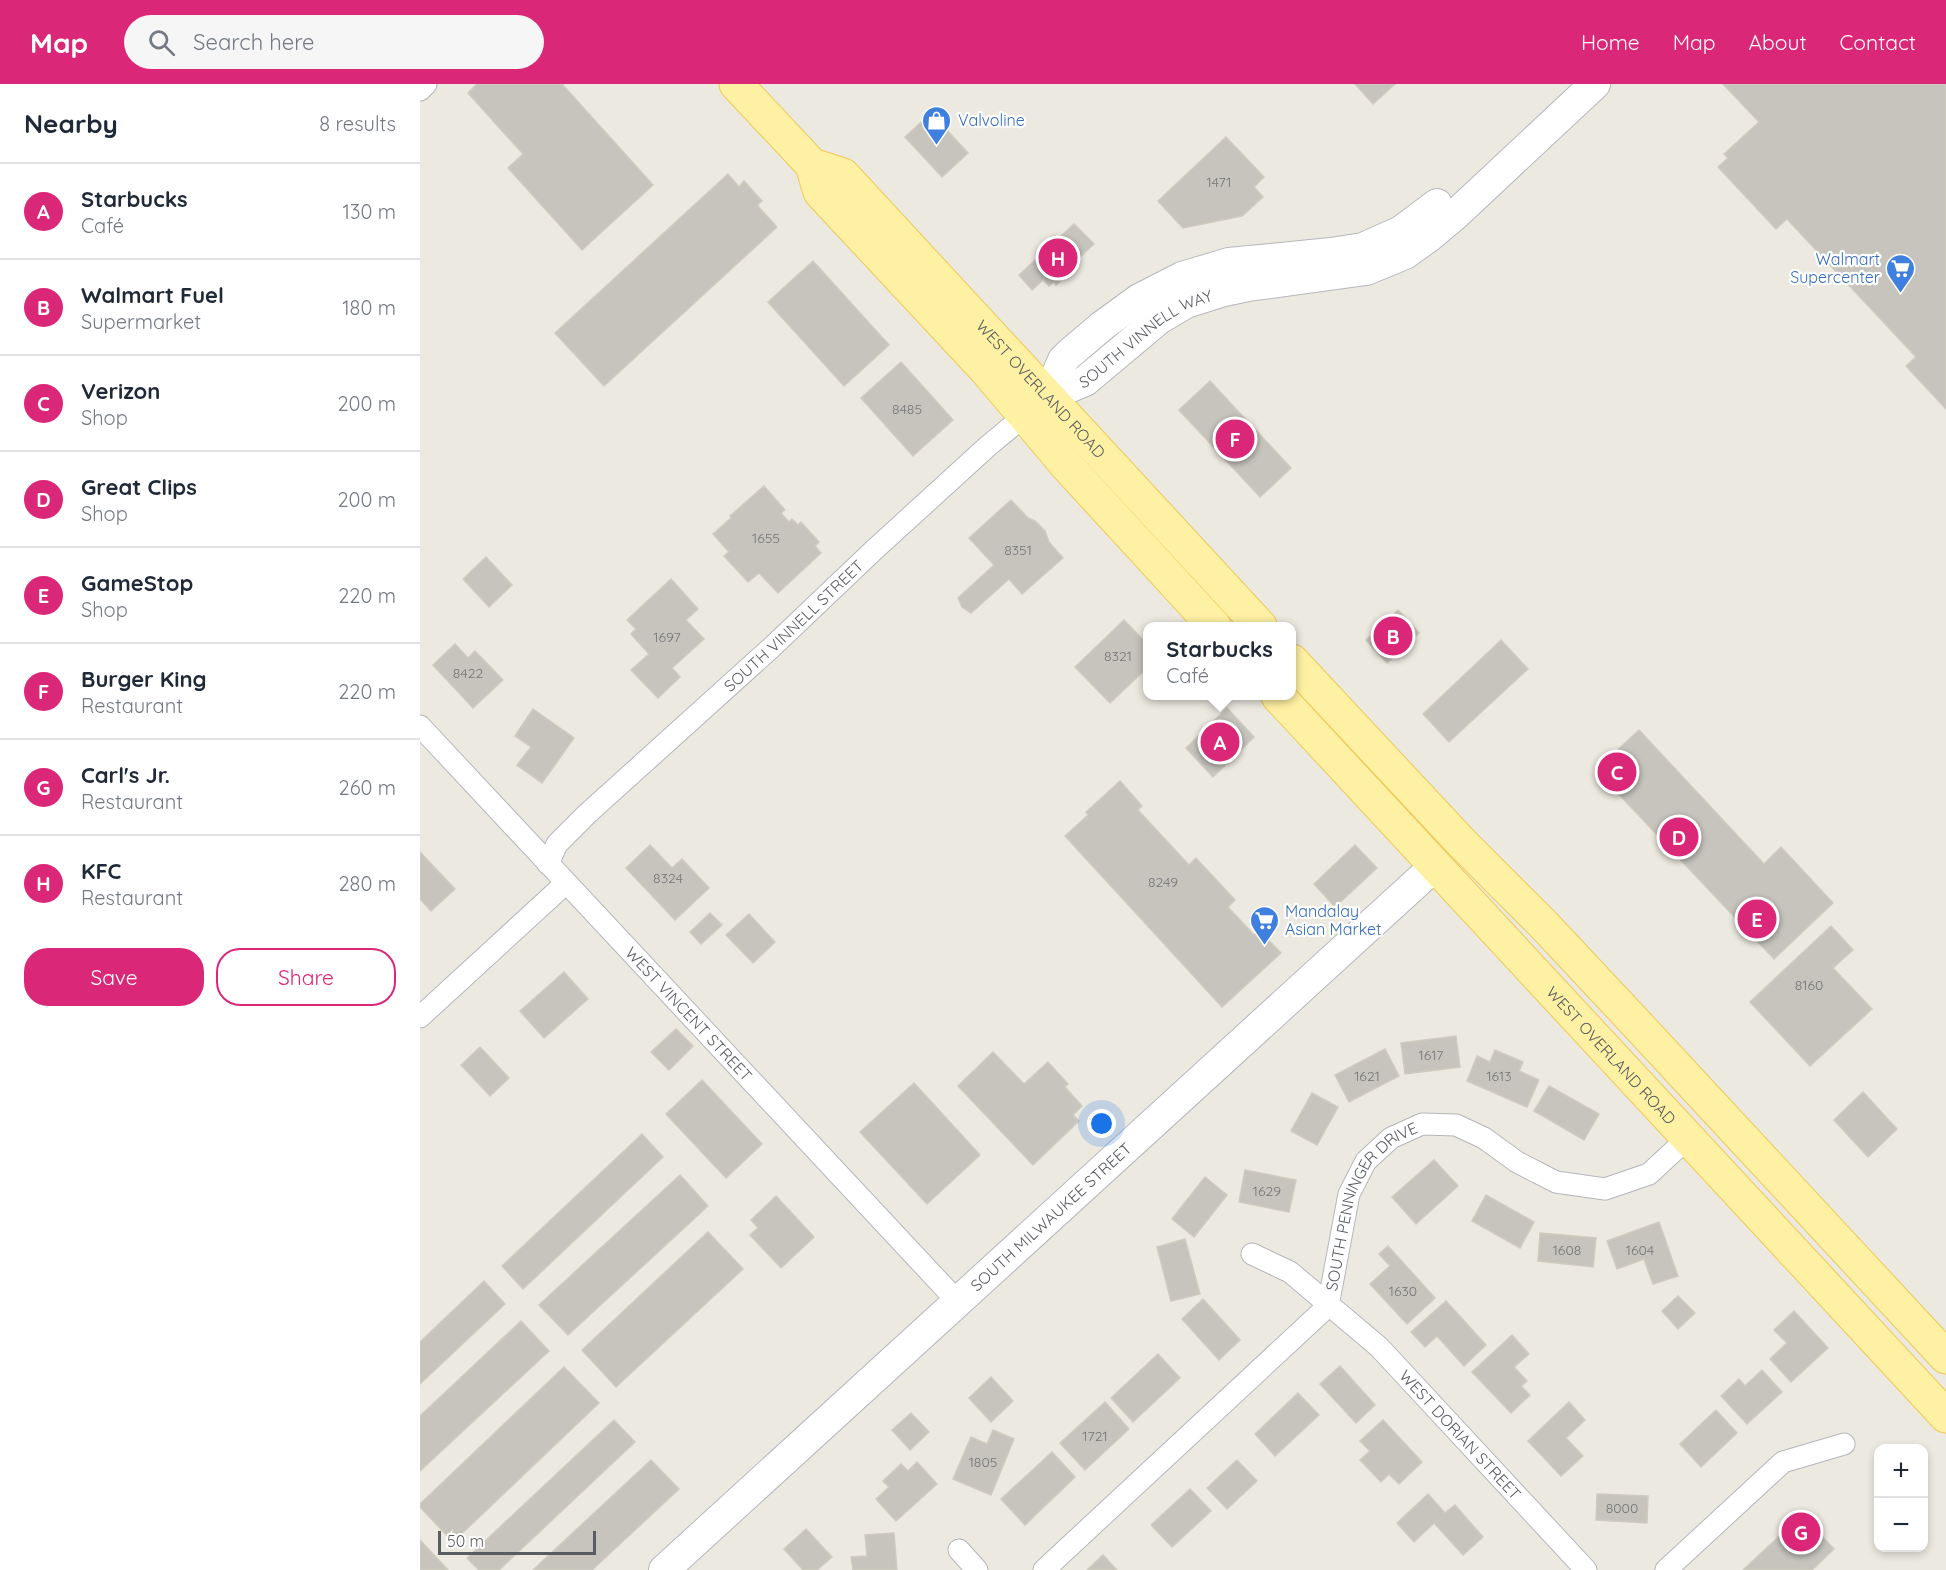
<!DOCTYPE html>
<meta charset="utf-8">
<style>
:root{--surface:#fff;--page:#f6f6f7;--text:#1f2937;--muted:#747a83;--line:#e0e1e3;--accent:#db2777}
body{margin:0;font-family:Quicksand,sans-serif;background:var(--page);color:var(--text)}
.controls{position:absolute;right:18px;bottom:18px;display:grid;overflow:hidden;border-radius:12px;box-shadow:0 3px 9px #0003}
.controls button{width:54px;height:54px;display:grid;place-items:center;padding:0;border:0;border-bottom:2px solid var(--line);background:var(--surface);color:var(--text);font:30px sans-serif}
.scale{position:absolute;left:18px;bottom:15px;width:158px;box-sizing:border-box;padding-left:6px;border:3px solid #595c61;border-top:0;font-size:16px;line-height:21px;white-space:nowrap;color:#595c61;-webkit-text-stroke:4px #fff;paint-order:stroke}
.you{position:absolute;left:682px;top:1040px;width:21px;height:21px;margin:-15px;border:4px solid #fff;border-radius:50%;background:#1a73e8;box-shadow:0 0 0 9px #1a73e833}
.badge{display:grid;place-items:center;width:39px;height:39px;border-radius:50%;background:var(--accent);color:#fff;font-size:20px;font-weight:700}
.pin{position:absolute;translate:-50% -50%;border:3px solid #fff;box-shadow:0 2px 6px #0006}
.popup{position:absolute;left:723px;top:538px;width:153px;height:78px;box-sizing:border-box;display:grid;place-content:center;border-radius:12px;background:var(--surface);filter:drop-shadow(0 2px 4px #0005);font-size:20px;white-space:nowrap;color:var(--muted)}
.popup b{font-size:22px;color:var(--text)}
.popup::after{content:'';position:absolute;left:50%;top:100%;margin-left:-12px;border:12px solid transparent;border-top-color:var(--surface)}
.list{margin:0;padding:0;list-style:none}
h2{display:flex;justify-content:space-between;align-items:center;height:78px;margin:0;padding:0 24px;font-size:26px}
h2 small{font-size:20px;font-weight:400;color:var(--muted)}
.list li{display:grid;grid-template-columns:39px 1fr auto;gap:18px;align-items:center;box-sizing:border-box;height:96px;padding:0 24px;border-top:2px solid var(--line)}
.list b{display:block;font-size:22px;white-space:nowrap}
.list p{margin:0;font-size:20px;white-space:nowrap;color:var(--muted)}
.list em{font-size:20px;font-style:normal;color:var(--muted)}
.actions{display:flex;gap:12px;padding:18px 24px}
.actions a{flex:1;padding:14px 0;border:2px solid var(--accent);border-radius:24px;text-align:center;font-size:21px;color:var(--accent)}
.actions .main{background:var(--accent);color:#fff}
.icon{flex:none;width:33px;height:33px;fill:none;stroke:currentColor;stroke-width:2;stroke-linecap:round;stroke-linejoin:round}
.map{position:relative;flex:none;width:1526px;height:1486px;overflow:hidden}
header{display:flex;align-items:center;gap:36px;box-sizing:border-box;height:84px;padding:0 30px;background:var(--accent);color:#fff}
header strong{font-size:28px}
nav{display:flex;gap:33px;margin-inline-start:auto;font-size:21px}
.search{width:420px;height:54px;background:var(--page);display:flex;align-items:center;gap:15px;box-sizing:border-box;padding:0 21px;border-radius:33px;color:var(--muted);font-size:22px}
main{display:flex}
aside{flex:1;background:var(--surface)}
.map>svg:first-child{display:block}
.building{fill:#c6c4bd;stroke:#d0cbbf;stroke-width:1.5}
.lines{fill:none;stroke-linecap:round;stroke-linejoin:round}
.street-casing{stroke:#b3b6bb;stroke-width:23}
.secondary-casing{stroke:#b4b7bd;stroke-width:32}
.primary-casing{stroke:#efc856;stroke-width:35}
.street{stroke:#fff;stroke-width:21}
.secondary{stroke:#fff;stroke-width:30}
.primary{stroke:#fef1a3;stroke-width:33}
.labels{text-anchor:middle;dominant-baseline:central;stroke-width:4.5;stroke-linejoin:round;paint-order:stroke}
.number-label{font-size:14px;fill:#747678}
.shop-label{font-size:16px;fill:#366cbe;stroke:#fff;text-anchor:start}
.street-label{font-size:16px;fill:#595c61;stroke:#fff}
</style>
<header>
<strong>Map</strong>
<div class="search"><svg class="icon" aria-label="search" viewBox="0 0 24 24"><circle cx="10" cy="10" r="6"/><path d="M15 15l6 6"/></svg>Search here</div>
<nav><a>Home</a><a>Map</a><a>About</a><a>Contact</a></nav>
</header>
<main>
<aside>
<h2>Nearby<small>8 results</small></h2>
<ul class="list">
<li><span class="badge">A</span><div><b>Starbucks</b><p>Café</p></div><em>130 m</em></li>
<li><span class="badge">B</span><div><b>Walmart Fuel</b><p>Supermarket</p></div><em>180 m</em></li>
<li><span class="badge">C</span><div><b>Verizon</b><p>Shop</p></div><em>200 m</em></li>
<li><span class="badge">D</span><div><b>Great Clips</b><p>Shop</p></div><em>200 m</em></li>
<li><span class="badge">E</span><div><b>GameStop</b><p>Shop</p></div><em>220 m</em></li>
<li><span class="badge">F</span><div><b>Burger King</b><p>Restaurant</p></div><em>220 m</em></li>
<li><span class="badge">G</span><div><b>Carl's Jr.</b><p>Restaurant</p></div><em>260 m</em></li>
<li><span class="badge">H</span><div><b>KFC</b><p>Restaurant</p></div><em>280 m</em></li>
</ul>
<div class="actions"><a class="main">Save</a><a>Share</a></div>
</aside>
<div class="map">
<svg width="1526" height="1486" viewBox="0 0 1526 1486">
<rect width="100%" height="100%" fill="#ece9e0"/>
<g class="building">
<polygon points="57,0 142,0 233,101 162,166 88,84 103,70 48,9"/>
<polygon points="935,0 975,0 953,20"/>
<polygon points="1303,0 1526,0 1526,325 1486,282 1496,273 1367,135 1356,145 1298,83 1308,74 1304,70 1339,38"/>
<polygon points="511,29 548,69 522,93 485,53"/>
<polygon points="806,53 844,93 834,103 843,113 822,132 763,144 738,117"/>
<polygon points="308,90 319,103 324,97 342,117 337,121 357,143 184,302 135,249"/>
<polygon points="654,140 674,160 645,187 648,190 636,201 634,198 629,202 623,196 612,206 599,191"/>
<polygon points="393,177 469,261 424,302 348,218"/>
<polygon points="481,278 533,336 493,372 441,314"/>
<polygon points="790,297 871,384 840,413 759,326"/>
<polygon points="344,402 365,426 361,429 369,438 372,435 378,441 381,438 399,458 395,462 401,469 358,509 339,489 328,498 304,472 309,468 293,450 311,434 310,432"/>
<polygon points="591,416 608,434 615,437 625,447 629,458 643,474 602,510 589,495 551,529 542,523 538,514 574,481 549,454"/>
<polygon points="66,473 92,501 69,523 43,495"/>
<polygon points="251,495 278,525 266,536 284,555 252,584 260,593 238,614 211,586 229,570 211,550 216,545 207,536"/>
<polygon points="978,526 999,549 967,579 946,556"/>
<polygon points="704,536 728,561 728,583 690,619 655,583"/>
<polygon points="1081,556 1108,585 1029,658 1003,630"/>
<polygon points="35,560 48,574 55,567 83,596 53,624 13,581"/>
<polygon points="807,624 834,653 793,693 766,664"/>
<polygon points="113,625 154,654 122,699 97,681 111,663 95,652"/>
<polygon points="1219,646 1344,780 1361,763 1413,819 1354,875 1176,686"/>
<polygon points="700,697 722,722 718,726 769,781 776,774 815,816 808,823 834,851 839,846 861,869 802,923 645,752 668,731 666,728"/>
<polygon points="230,761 252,784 262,775 289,804 255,836 206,784"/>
<polygon points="935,761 957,784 915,823 894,800"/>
<polygon points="0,768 35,805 11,827 0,815"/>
<polygon points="290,829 302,841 281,860 270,848"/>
<polygon points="329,830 355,858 333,879 306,851"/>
<polygon points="1411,842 1433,866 1413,884 1452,925 1390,982 1330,918"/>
<polygon points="144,888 168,915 124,954 100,927"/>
<polygon points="256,945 273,962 249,986 231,968"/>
<polygon points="1036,952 1040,983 985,990 981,959"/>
<polygon points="60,963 89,994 70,1012 41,981"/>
<polygon points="965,965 979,992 929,1018 915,991"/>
<polygon points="1075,966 1103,978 1099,987 1119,996 1107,1023 1047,997 1057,972 1070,978"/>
<polygon points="573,968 604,1000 628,978 648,1000 645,1003 662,1022 653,1031 659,1037 613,1081 538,1002"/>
<polygon points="282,996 342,1060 306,1094 246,1030"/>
<polygon points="494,999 560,1071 507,1120 440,1048"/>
<polygon points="1129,1002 1179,1030 1164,1056 1114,1027"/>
<polygon points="1443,1008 1477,1045 1448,1073 1414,1036"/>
<polygon points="892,1009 918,1023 897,1061 871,1047"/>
<polygon points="222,1050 243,1073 103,1205 82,1182"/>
<polygon points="1014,1076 1038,1102 996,1140 972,1113"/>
<polygon points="825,1086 876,1096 869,1128 819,1118"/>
<polygon points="260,1091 288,1122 148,1251 119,1221"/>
<polygon points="785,1093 807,1111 774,1153 752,1135"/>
<polygon points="1066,1111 1114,1138 1100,1164 1052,1137"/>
<polygon points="356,1112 394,1153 361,1184 330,1151 338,1144 331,1136"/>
<polygon points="1239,1138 1258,1192 1233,1200 1224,1175 1197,1185 1187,1157"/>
<polygon points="288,1148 323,1185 196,1303 162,1266"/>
<polygon points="1120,1149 1176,1154 1173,1183 1118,1177"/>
<polygon points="765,1155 780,1210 751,1217 737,1163"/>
<polygon points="968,1162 1015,1214 987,1240 950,1200 970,1182 959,1170"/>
<polygon points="64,1197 85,1220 0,1300 0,1258"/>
<polygon points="1258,1212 1275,1229 1258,1245 1242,1227"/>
<polygon points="783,1215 820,1256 799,1276 762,1235"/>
<polygon points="1026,1217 1066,1261 1044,1282 1017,1252 1005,1263 991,1248"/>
<polygon points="1374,1227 1408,1264 1371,1298 1350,1275 1367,1259 1354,1246"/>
<polygon points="101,1237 129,1267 0,1387 0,1332"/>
<polygon points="1092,1251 1109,1270 1094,1283 1107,1297 1101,1302 1110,1311 1091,1329 1052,1288"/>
<polygon points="738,1270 760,1294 713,1338 691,1314"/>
<polygon points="920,1282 955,1321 936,1339 900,1300"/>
<polygon points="144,1283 179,1319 33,1458 0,1423 0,1420"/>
<polygon points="1342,1286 1362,1308 1327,1340 1301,1312 1319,1295 1325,1302"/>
<polygon points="571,1293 593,1317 571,1338 549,1314"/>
<polygon points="878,1309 899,1331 855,1372 835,1350"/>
<polygon points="685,1318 709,1345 665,1386 640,1359"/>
<polygon points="1149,1318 1165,1336 1146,1354 1163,1372 1141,1392 1108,1357"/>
<polygon points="1296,1326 1317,1349 1281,1383 1260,1360"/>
<polygon points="491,1329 509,1348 490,1366 472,1346"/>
<polygon points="194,1336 215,1358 79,1486 59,1486 47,1474"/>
<polygon points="963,1336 1002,1378 979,1400 969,1390 961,1398 940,1376 950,1367 940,1357"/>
<polygon points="573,1346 594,1355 571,1411 533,1395 551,1353 567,1360"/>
<polygon points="632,1368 655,1393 605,1441 581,1415"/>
<polygon points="231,1376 259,1405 172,1486 113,1486"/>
<polygon points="817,1376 837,1397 807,1425 787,1404"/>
<polygon points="497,1378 517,1400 476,1437 456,1415 469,1403 463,1397 481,1380 488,1387"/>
<polygon points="770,1405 791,1427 752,1463 731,1441"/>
<polygon points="1008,1410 1025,1429 1035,1421 1063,1453 1043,1471 1014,1439 994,1458 977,1439"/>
<polygon points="1177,1410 1228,1412 1227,1439 1176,1436"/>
<polygon points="1382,1431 1414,1465 1392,1486 1323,1486"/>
<polygon points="386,1445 412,1473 397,1486 383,1486 364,1465"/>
<polygon points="474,1449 477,1486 433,1486 431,1473 447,1472 445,1451"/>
<polygon points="0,1456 28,1486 0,1486"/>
<polygon points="683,1471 697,1486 667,1486"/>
</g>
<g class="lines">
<defs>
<g id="street">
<polyline points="0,6 6,0"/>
<path id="s1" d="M0,642L538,1218"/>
<path id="s2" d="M128,780L137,760L167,730L352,563L454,466L568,362L614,324"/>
<polyline points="0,933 146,799"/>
<path id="s3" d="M832,1170L870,1188L959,1263L1166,1486"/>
<polyline points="539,1466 557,1486"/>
<path id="s4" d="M624,1486L908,1222L929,1110L946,1077L971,1054L1002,1040L1036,1041L1064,1054L1097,1078L1136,1098L1185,1105L1229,1090L1269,1053"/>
<polyline points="1246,1486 1363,1378 1424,1360"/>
</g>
<g id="secondary">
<path id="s5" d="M627,313L665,297L739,235L766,219L804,207L828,202L946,186L985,170L1010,152L1035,131L1175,0"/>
<polyline points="627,313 643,276 649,270 682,242 719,215 762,193 809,179 911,169 943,164 981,147 1017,120"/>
<path id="s6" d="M244,1486L1016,781"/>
</g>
<g id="primary">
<polyline points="316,0 392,81 400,108 566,286 648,383 794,542"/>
<path id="s7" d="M392,81L423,91L840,542"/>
<polyline points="872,577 1041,758 1124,841 1213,936 1526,1273"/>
<path id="s8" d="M858,612L1526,1332"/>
</g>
</defs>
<use href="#street" class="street-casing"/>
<use href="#secondary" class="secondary-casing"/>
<use href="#primary" class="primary-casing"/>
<use href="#street" class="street"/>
<use href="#secondary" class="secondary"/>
<use href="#primary" class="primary"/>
</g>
<defs>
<symbol id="shop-pin" viewBox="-11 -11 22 30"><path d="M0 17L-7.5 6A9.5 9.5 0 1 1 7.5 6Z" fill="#3f7fe0" stroke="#fff"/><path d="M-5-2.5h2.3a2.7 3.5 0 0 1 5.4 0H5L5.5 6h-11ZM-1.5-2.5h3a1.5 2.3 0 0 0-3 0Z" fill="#fff"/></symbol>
<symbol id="supermarket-pin" viewBox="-11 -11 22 30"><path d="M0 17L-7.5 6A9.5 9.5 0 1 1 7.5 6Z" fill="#3f7fe0" stroke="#fff"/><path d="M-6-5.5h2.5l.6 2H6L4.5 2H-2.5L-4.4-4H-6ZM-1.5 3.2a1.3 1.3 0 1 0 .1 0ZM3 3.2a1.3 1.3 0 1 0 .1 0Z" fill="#fff"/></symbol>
</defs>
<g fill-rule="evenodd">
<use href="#shop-pin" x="500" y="20" width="33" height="45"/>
<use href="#supermarket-pin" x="1464" y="168" width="33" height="45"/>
<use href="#supermarket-pin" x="828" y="820" width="33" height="45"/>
</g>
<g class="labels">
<g class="number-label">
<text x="799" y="98">1471</text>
<text x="487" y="325">8485</text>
<text x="346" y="454">1655</text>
<text x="598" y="466">8351</text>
<text x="247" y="553">1697</text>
<text x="698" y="572">8321</text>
<text x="48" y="589">8422</text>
<text x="248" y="794">8324</text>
<text x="743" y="798">8249</text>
<text x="1389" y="901">8160</text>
<text x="1011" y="971">1617</text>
<text x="947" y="992">1621</text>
<text x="1079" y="992">1613</text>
<text x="847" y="1107">1629</text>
<text x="1147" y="1166">1608</text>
<text x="1220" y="1166">1604</text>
<text x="983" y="1207">1630</text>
<text x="675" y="1352">1721</text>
<text x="563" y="1378">1805</text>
<text x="1202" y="1424">8000</text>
</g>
<g class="shop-label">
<text x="538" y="36">Valvoline</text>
<text x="1460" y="175" text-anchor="end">Walmart<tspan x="1460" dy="18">Supercenter</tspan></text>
<text x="865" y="827">Mandalay<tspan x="865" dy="18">Asian Market</tspan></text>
</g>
<g class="street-label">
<text stroke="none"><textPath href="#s5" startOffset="116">SOUTH VINNELL WAY</textPath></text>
<text stroke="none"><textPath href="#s7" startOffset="324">WEST OVERLAND ROAD</textPath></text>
<text stroke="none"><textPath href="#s2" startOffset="344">SOUTH VINNELL STREET</textPath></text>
<text stroke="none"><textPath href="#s1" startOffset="394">WEST VINCENT STREET</textPath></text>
<text stroke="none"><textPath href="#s8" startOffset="490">WEST OVERLAND ROAD</textPath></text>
<text stroke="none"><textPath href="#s4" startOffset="502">SOUTH PENNINGER DRIVE</textPath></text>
<text stroke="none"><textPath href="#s6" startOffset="524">SOUTH MILWAUKEE STREET</textPath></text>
<text stroke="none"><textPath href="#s3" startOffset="278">WEST DORIAN STREET</textPath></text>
</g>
</g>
</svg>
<div class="controls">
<button>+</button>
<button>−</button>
</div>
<div class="scale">50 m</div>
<div class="you"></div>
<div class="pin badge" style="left:800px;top:658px">A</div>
<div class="popup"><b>Starbucks</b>Café</div>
<div class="pin badge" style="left:973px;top:552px">B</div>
<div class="pin badge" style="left:1197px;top:688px">C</div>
<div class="pin badge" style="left:1259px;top:753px">D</div>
<div class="pin badge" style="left:1337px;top:835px">E</div>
<div class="pin badge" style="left:815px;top:355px">F</div>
<div class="pin badge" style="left:1381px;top:1448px">G</div>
<div class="pin badge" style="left:638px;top:174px">H</div>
</div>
</main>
